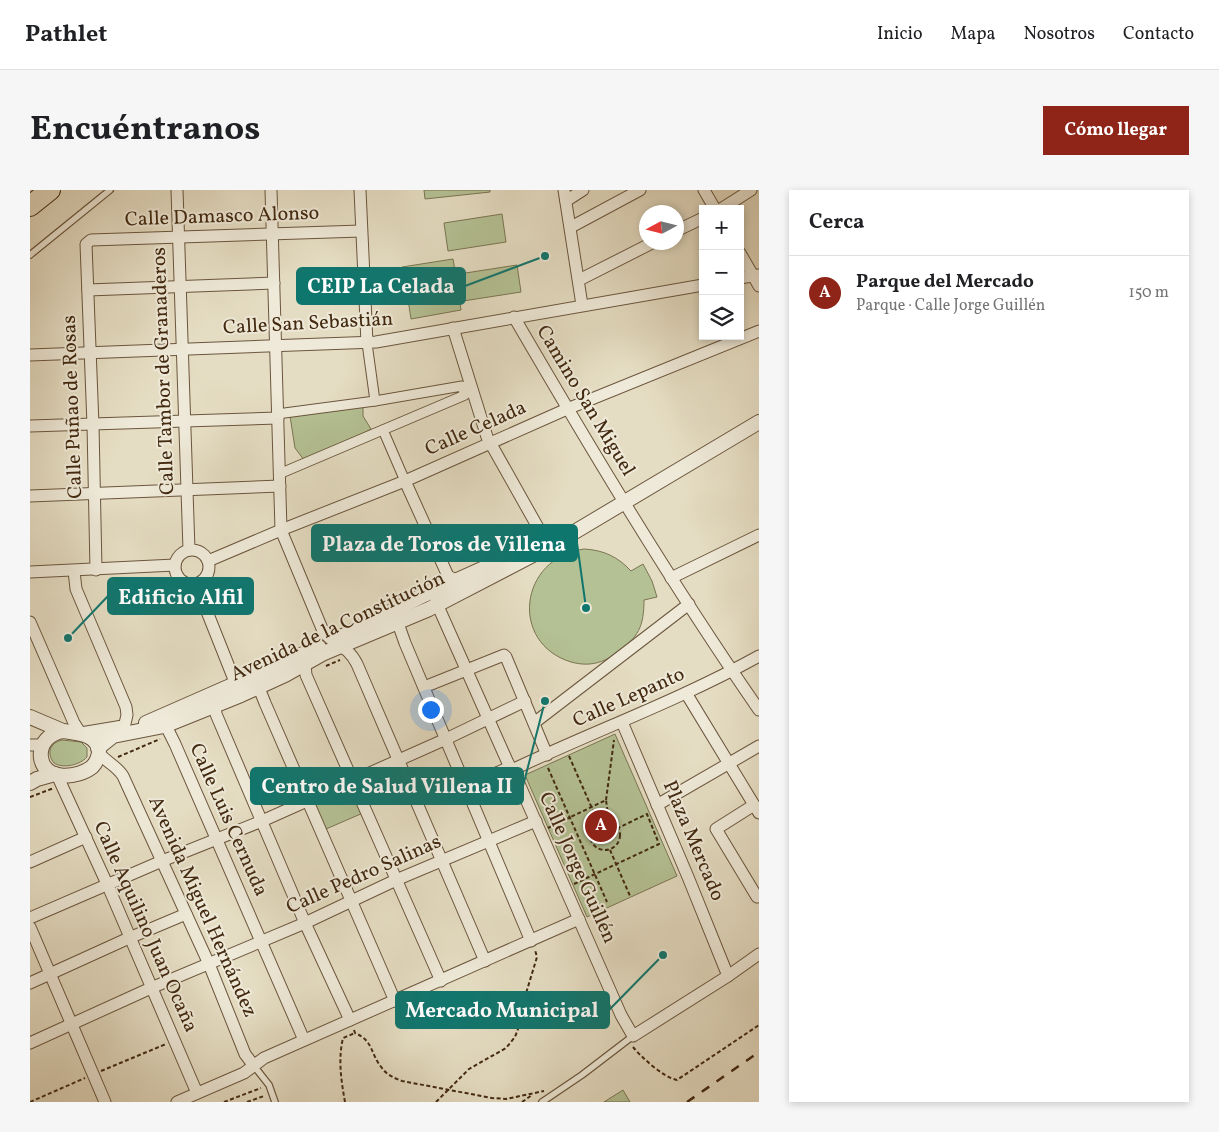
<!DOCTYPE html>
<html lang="es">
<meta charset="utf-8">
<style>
:root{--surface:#fff;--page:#f6f6f6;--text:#202124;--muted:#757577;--line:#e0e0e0;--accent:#8f2418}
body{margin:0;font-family:Vollkorn,serif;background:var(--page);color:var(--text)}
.controls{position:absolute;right:15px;top:15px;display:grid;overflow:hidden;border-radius:0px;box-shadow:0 2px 8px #0003}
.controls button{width:45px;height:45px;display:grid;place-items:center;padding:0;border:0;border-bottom:1px solid var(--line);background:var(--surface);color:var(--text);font:25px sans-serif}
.compass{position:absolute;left:609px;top:15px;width:45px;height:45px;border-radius:50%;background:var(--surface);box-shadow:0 2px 8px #0003;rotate:263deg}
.you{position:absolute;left:400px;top:519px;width:18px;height:18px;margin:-12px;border:4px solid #fff;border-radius:50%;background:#1a73e8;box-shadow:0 0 0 8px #1a73e833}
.badge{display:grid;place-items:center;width:32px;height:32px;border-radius:50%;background:var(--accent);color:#fff;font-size:16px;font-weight:700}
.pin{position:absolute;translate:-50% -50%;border:2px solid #fff;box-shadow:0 1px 5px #0006}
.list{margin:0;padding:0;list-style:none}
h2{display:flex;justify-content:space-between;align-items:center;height:65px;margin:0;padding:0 20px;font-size:21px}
h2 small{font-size:16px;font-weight:400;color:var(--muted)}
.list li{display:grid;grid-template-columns:32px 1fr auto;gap:15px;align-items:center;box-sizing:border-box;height:75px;padding:0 20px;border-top:1px solid var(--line)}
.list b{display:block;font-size:19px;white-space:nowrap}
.list p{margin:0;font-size:16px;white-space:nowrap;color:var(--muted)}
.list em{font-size:16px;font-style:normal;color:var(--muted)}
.icon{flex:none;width:28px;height:28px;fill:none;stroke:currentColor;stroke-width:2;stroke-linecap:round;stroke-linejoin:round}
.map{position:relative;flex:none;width:729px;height:912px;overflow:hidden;border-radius:0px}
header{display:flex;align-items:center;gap:30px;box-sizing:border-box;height:70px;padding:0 25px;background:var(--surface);border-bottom:1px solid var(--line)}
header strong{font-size:24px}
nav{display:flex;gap:28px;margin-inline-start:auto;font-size:18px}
.intro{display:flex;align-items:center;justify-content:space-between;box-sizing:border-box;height:120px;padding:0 30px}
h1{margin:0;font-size:35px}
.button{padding:12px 22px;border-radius:0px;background:var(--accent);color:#fff;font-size:18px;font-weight:700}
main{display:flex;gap:30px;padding:0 30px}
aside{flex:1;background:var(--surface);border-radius:0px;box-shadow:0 2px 8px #0003}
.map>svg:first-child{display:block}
.green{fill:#b4c194;stroke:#7b7552}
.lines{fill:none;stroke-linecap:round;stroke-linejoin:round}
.service-casing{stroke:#6b563d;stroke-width:8}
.pedestrian-casing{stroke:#6b563d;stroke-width:11}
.minor-casing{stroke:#6b563d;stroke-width:13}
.tertiary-casing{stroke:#6b563d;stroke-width:16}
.motorway-casing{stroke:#422910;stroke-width:22}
.path{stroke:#422910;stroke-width:2;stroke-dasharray:4 2.5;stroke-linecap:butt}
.service{stroke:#eee9d8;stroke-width:5.5}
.pedestrian{stroke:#eee9d8;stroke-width:9}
.minor{stroke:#eee9d8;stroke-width:11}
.tertiary{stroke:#eee9d8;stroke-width:14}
.motorway{stroke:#e5ddc3;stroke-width:20}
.rail{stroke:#422910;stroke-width:2.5;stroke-dasharray:9 9;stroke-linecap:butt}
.labels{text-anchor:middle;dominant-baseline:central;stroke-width:4;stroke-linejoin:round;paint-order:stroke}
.street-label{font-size:20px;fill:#422910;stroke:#eee9d8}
.leader{fill:none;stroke:#0f766e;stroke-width:2}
.callout-dot{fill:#0f766e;stroke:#eee9d8;stroke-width:2}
.callout{fill:#0f766e;stroke:#0f766e;stroke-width:2}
.callout-label{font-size:21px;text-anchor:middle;font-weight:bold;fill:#fff}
</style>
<header>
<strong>Pathlet</strong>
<nav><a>Inicio</a><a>Mapa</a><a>Nosotros</a><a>Contacto</a></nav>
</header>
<div class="intro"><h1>Encuéntranos</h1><a class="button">Cómo llegar</a></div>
<main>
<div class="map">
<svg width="729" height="912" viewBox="0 0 729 912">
<rect width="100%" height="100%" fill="#e5ddc3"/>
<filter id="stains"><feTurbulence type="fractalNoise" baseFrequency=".004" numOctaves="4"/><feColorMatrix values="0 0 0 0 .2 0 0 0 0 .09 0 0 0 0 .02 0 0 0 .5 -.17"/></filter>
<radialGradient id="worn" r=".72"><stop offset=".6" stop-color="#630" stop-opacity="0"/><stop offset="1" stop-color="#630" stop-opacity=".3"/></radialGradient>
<g class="green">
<polygon points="394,0 460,0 460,2 395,9"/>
<polygon points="472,24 476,52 418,61 414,33"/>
<polygon points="423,69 427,92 376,101 372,77"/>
<polygon points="487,75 491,102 433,111 429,84"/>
<polygon points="427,95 431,120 381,129 377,103"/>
<polygon points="333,215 333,226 341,239 334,243 274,270 265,258 260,226"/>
<path d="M554,359C574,360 588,367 601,381L613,374L622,391L627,407L614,410C614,437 608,447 588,462C574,473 559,477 541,472C479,453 489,368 554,359Z"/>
<polygon points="585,544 647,686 557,727 495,585"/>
<path d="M32,550L51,552L57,558V567C50,575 33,579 24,573C16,563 20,553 32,550Z"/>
<polygon points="322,596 333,623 296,639 285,615"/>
<polygon points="593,900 600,912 574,912"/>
</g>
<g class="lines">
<defs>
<g id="service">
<polyline points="0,65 80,0"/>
<polyline points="224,876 239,895 245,912"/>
<polyline points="512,912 552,885 603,846"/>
</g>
<g id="pedestrian">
<polyline points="337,153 345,211"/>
<polyline points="247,224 345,211 432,196 435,205 249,284"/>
<polyline points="353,240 375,291"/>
</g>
<g id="minor">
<polyline points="147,0 159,360"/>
<path d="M241,0L251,340L293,441C304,457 316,453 327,474L455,771"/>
<polyline points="330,0 337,153"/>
<polyline points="534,0 552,115"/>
<polyline points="674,0 685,19"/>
<polyline points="536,11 553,0"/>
<polyline points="691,19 721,0"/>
<polyline points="541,37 610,0"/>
<polyline points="646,41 673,28"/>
<polyline points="710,63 729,96"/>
<polyline points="710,88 729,85"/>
<polyline points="549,90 624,52"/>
<polyline points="58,100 244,93"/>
<path d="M484,127C562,261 641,393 729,520"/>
<polyline points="423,138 457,247 515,350"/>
<polyline points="0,165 346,152 673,95"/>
<polyline points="0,236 248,228"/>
<polyline points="375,291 418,386 426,390"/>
<polyline points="0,306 250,296"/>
<circle cx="162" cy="377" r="17"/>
<polyline points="178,371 251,340 375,291 537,219 729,141"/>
<polyline points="66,380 63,235 56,54 61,50 331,41"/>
<polyline points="44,381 46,399 96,517 97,525 94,538"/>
<polyline points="0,382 145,375"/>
<polyline points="641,388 729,345"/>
<polyline points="166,394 207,497 205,501"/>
<path d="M419,398C411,402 404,405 407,414L478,573L487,589L591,825L603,846L698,786L729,764"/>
<polyline points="0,432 44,533 51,544"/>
<polyline points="369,432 369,436 375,453 501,751"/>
<polyline points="275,474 276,485 411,791"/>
<polyline points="230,490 227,493 235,513 365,811"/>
<polyline points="394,497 474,465 476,467 517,565"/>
<polyline points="656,503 729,623"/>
<polyline points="185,516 186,524 275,733 320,830"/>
<polyline points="139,532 134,536 137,538 145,554 274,850"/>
<polyline points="592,532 658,687 698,786"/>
<polyline points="504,533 659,414"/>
<polyline points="0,555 13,555"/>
<path d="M69,563C76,572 87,576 93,586L179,774L215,864L224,876"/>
<path d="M482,580C564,541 650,510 729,466"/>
<polyline points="27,585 78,696 167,903"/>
<polyline points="435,597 480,577"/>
<polyline points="627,615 729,556"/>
<polyline points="724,615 686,639 727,707 729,706"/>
<polyline points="0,672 56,647"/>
<polyline points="0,728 132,671 232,631 416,549 495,511"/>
<polyline points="0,737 75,912"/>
<polyline points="0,793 99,748 156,724"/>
<polyline points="0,853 121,798 275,733 366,690 506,631"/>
<polyline points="147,912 214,883 234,868 549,729"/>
</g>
<g id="tertiary">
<polyline points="311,447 394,405 492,361"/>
<polyline points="0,527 33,541"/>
<polyline points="116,533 289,457"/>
<path d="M33,541C47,543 69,544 69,563C68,568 66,573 62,577C48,588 15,592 11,568C9,553 20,543 33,541Z"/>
<polyline points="54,544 90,538"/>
<polyline points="68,558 83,546 134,536 211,505 255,485 294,463 399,419 526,353 729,232"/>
<polyline points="0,593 7,589 25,584"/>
</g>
<polyline id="motorway" points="0,16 20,0"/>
</defs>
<use href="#service" class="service-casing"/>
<use href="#pedestrian" class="pedestrian-casing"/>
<use href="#minor" class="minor-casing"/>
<use href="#tertiary" class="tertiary-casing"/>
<use href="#motorway" class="motorway-casing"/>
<g class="path">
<polyline points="296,476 310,470"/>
<polyline points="539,566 568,632"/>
<polyline points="88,567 130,549"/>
<polyline points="518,578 577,712"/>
<polyline points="0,607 24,598"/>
<polyline points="576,610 584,550"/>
<circle cx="575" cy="645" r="15"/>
<polyline points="518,638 576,610 579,631"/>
<polyline points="580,660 600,706"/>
<polyline points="544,694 629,654 617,624 588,638"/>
<path d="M324,840L325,843C344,851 340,864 352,878C357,885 364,888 372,891L462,908L476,909L514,901"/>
<path d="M603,857C612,868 633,887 647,890L729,835"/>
<polyline points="71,881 136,854"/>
<polyline points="0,912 55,888"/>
<polyline points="194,912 231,898"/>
<polyline points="217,912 234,906"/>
<path d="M315,912C311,890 308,869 313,848L325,843"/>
<polyline points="406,912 439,879 476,858 485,847 488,839 497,800 507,767 505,760"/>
<polyline points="492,912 502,905"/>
</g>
<use href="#service" class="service"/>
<use href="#pedestrian" class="pedestrian"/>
<use href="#minor" class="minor"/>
<use href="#tertiary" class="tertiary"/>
<use href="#motorway" class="motorway"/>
<polyline class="rail" points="657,912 729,862"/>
</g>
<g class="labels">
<g class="street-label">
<text transform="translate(192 27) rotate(-2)">Calle Damasco Alonso</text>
<text transform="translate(278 134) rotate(-3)">Calle San Sebastián</text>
<text transform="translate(134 181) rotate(-92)">Calle Tambor de Granaderos</text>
<text transform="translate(555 211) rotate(59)">Camino San Miguel</text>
<text transform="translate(43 217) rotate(-92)">Calle Puñao de Rosas</text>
<text transform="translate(446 239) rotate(-24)">Calle Celada</text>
<text transform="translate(308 437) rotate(-25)">Avenida de la Constitución</text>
<text transform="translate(599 508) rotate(-24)">Calle Lepanto</text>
<text transform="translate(198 630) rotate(66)">Calle Luis Cernuda</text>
<text transform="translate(663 651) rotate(67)">Plaza Mercado</text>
<text transform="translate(547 678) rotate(66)">Calle Jorge Guillén</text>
<text transform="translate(334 685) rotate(-24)">Calle Pedro Salinas</text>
<text transform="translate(172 717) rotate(66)">Avenida Miguel Hernández</text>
<text transform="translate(115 737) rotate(66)">Calle Aquilino Juan Ocaña</text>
</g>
</g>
<path class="leader" d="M515 66L435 96M556 418L547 353M38 448L78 406M515 511L493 596M633 765L579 820"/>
<g class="callout-dot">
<circle cx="515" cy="66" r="5"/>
<circle cx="556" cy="418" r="5"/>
<circle cx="38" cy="448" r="5"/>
<circle cx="515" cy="511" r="5"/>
<circle cx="633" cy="765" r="5"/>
</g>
<g class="callout">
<rect x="267" y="78" width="168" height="36" rx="5"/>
<rect x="282" y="335" width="265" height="36" rx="5"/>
<rect x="78" y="388" width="145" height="36" rx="5"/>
<rect x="221" y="578" width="272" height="36" rx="5"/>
<rect x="366" y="802" width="213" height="36" rx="5"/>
</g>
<g class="callout-label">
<text x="351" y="103">CEIP La Celada</text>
<text x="414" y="361">Plaza de Toros de Villena</text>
<text x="151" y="414">Edificio Alfil</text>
<text x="357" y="603">Centro de Salud Villena II</text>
<text x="472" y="827">Mercado Municipal</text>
</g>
<rect width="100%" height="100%" filter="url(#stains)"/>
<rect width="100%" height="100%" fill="url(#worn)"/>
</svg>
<div class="controls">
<button>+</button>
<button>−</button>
<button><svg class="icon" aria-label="layers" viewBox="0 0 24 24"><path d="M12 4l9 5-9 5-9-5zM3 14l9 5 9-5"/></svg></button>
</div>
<svg class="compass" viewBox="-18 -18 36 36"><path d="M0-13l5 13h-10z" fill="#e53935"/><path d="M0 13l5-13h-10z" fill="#757577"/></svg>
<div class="you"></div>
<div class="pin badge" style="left:571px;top:636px">A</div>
</div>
<aside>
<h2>Cerca<small></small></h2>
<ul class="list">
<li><span class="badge">A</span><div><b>Parque del Mercado</b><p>Parque · Calle Jorge Guillén</p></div><em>150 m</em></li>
</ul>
</aside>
</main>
